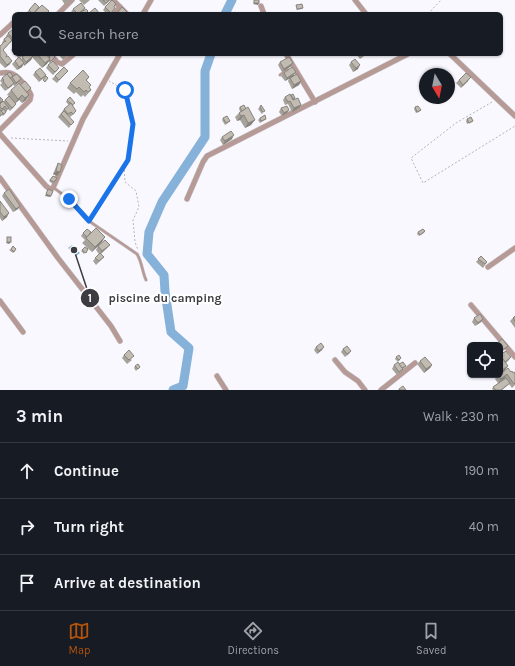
<!DOCTYPE html>
<meta charset="utf-8">
<style>
:root{--surface:#171b24;--page:#20242c;--text:#f1f3f6;--muted:#9ea1a6;--line:#363941;--accent:#b45309}
body{margin:0;font-family:Karla,sans-serif;background:var(--page);color:var(--text)}
.controls{position:absolute;right:12px;bottom:12px;display:grid;overflow:hidden;border-radius:6px;box-shadow:0 1px 3px #0004}
.controls button{width:36px;height:36px;display:grid;place-items:center;padding:0;border:0;border-bottom:1px solid var(--line);background:var(--surface);color:var(--text);font:20px sans-serif}
.compass{position:absolute;left:419px;top:68px;width:36px;height:36px;border-radius:50%;background:var(--surface);box-shadow:0 1px 3px #0004;rotate:170deg}
.stop{position:absolute;width:12px;height:12px;margin:-9px;border:3px solid #1a73e8;border-radius:50%;background:#fff}
.stop.end{background:#1a73e8;border-color:#fff;box-shadow:0 1px 4px #0008}
.list{margin:0;padding:0;list-style:none}
h2{display:flex;justify-content:space-between;align-items:center;height:52px;margin:0;padding:0 16px;font-size:17px}
h2 small{font-size:13px;font-weight:400;color:var(--muted)}
.list li{display:grid;grid-template-columns:26px 1fr auto;gap:12px;align-items:center;box-sizing:border-box;height:56px;padding:0 16px;border-top:1px solid var(--line)}
.list b{display:block;font-size:15px;white-space:nowrap}
.list em{font-size:13px;font-style:normal;color:var(--muted)}
.icon{flex:none;width:22px;height:22px;fill:none;stroke:currentColor;stroke-width:2;stroke-linecap:round;stroke-linejoin:round}
.map{position:relative;flex:none;width:515px;height:390px;overflow:hidden}
.search{position:absolute;background:var(--surface);box-shadow:0 1px 3px #0004;left:12px;right:12px;top:12px;height:44px;display:flex;align-items:center;gap:10px;box-sizing:border-box;padding:0 14px;border-radius:6px;color:var(--muted);font-size:15px}
.sheet{height:220px;background:var(--surface)}
nav{display:flex;justify-content:space-around;align-items:center;box-sizing:border-box;height:56px;border-top:1px solid var(--line);background:var(--surface);font-size:11px;color:var(--muted)}
nav a{display:grid;justify-items:center;gap:2px}
nav .on{color:var(--accent)}
.map>svg:first-child{display:block}
.water{fill:#86b1d9}
.lines{fill:none;stroke-linecap:round;stroke-linejoin:round}
.river{stroke:#86b1d9;stroke-width:9}
.lane-casing{stroke:#d3d2d9;stroke-width:3.5}
.street-casing{stroke:#d3d2d9;stroke-width:6}
.path{stroke:#b4b3b9;stroke-width:1;stroke-dasharray:2 2;stroke-linecap:butt}
.lane{stroke:#b69a96;stroke-width:2.5}
.street{stroke:#b69a96;stroke-width:5}
.wall{fill:#a6a199}
.shaded-wall{fill:#87837d}
.building{fill:#c1bbb2;stroke:#87837d}
.route{stroke:#1a73e8;stroke-width:5}
.leader{fill:none;stroke:#3d3c40;stroke-width:1.5}
.callout-dot{fill:#3d3c40;stroke:#fff;stroke-width:1.5}
.mark-label{font-size:12px;text-anchor:middle;font-weight:bold;fill:#fff}
.callout-label{font-size:12px;text-anchor:middle;font-weight:bold;fill:#3d3c40;stroke:#fff;stroke-width:4;stroke-linejoin:round;paint-order:stroke}
</style>
<div class="map">
<svg width="515" height="390" viewBox="0 0 515 390">
<rect width="100%" height="100%" fill="#f9f8ff"/>
<polygon class="water" points="72,245 80,253 76,256 68,248"/>
<g class="lines">
<g class="river">
<polyline points="225,14 232,0"/>
<polyline points="173,390 183,386 189,348 171,332 165,292 164,275 147,254 149,232 162,202 205,137 205,71 211,54"/>
</g>
<defs>
<g id="lane">
<polyline points="280,75 287,70 291,70"/>
<path d="M54,188L69,199L86,219L137,254C142,262 142,271 146,280"/>
</g>
<g id="street">
<polyline points="113,0 127,14"/>
<polyline points="355,0 366,14"/>
<polyline points="261,6 264,14"/>
<polyline points="58,14 72,0"/>
<polyline points="114,14 120,7"/>
<polyline points="143,14 151,0"/>
<polyline points="0,35 14,22"/>
<polyline points="50,54 57,62 62,64 74,54"/>
<polyline points="286,54 315,102"/>
<polyline points="450,54 515,116"/>
<path d="M0,73C3,73 7,72 10,73C18,75 28,88 31,95L30,100L0,130"/>
<polyline points="0,134 46,186 50,189 53,188 83,119 120,54"/>
<polyline points="0,178 58,258 111,326 120,341"/>
<polyline points="187,199 203,162 207,156 408,54"/>
<polyline points="488,267 515,248"/>
<polyline points="0,301 23,332"/>
<polyline points="471,305 515,357"/>
<polyline points="335,360 345,372 358,381 365,390"/>
<polyline points="217,376 226,390"/>
<polyline points="381,390 415,363"/>
</g>
</defs>
<use href="#lane" class="lane-casing"/>
<use href="#street" class="street-casing"/>
<g class="path">
<polyline points="428,14 441,0"/>
<polyline points="492,102 456,123 411,158 423,183 515,126"/>
<polyline points="11,138 68,141"/>
<polyline points="124,166 125,182 136,191 139,207 133,220 135,242 138,250"/>
<polyline points="91,217 128,160 133,124 125,90 109,81"/>
</g>
<use href="#lane" class="lane"/>
<use href="#street" class="street"/>
</g>
<g class="wall">
<polygon points="62,0 70,0 65,5"/>
<polygon points="79,0 90,0 84,5"/>
<polygon points="98,0 111,0 104,6"/>
<polygon points="39,7 34,14 27,14 26,13 29,10"/>
<polygon points="105,7 114,7 115,8 110,14 107,14 103,10"/>
<polygon points="85,8 83,11 88,11 86,14 80,14 80,13 79,14 73,14 71,12 73,9"/>
<polygon points="14,31 14,40 11,42 3,50 10,64 5,68 0,63 0,46 2,44 2,43 4,39 6,37 6,36 8,33"/>
<polygon points="14,46 14,53 11,50"/>
<polygon points="15,54 25,54 20,58 21,59 26,54 46,54 49,57 54,59 50,63 48,62 42,68 32,57 31,60 24,66 23,64 22,67 17,70 12,64 18,58"/>
<polygon points="58,54 69,54 63,60"/>
<polygon points="356,54 367,54 360,59"/>
<polygon points="280,62 290,67 282,72 278,65"/>
<polygon points="351,62 358,69 353,72 349,65"/>
<polygon points="48,65 59,68 57,71 53,75 46,68"/>
<polygon points="68,71 57,83 52,79 55,76"/>
<polygon points="35,72 46,75 44,78 39,82 33,75"/>
<polygon points="284,73 294,75 301,81 299,85 292,89 288,81 289,79 285,81 281,76"/>
<polygon points="13,76 21,79 19,82 14,86 13,84 5,91 0,85 2,83 0,81 2,78"/>
<polygon points="89,77 87,80 89,88 91,90 85,97 83,95 81,97 76,92 74,94 67,88 70,83"/>
<polygon points="459,80 468,81 461,88 456,83"/>
<polygon points="20,85 31,88 27,93 29,95 26,100 22,103 19,100 16,103 16,104 14,107 10,111 8,109 5,114 3,116 2,115 0,117 0,104 3,102 9,96 7,95 11,90"/>
<polygon points="291,95 295,98 295,99 301,105 299,108 292,112 288,104 285,105 283,100 285,97"/>
<polygon points="67,100 74,105 72,106 76,111 74,114 70,117 68,115 71,125 69,128 58,117 62,112 64,109 69,105 66,102"/>
<polygon points="261,105 263,113 262,114 258,109"/>
<polygon points="240,107 251,125 245,128 240,120 237,121 235,117 240,112 239,108"/>
<polygon points="415,107 421,110 419,112 416,113 414,109"/>
<polygon points="281,108 287,113 282,116 279,112"/>
<polygon points="223,118 230,121 228,123 225,125 222,120"/>
<polygon points="260,118 266,119 265,120 260,123 258,120"/>
<polygon points="467,119 473,121 472,122 467,124 466,121"/>
<polygon points="222,137 232,139 223,145 220,140"/>
<polygon points="58,163 60,172 57,176 53,174 56,167"/>
<polygon points="53,176 57,178 53,184 49,181"/>
<polygon points="4,193 18,209 13,212 2,196"/>
<polygon points="0,201 7,217 2,221 0,218"/>
<polygon points="425,231 424,233 419,236 417,234 418,232"/>
<polygon points="91,232 102,242 92,252 82,243 85,240 81,236 83,233"/>
<polygon points="98,246 107,248 101,254 104,257 96,265 93,261 99,254 96,250"/>
<polygon points="85,247 88,249 84,254 81,251"/>
<polygon points="11,249 15,251 13,253 9,250"/>
<polygon points="481,256 487,262 483,268 476,262"/>
<polygon points="515,316 515,328 510,321"/>
<polygon points="474,318 483,319 481,322 475,326 472,322"/>
<polygon points="316,347 322,350 317,354 314,350"/>
<polygon points="343,349 351,351 349,354 345,357 341,352"/>
<polygon points="124,355 132,360 127,364 122,358"/>
<polygon points="500,355 511,357 509,360 506,363 505,370 515,385 512,388 509,384 502,390 493,390 492,389 493,387 505,378 498,383 495,379 498,375 500,375"/>
<polygon points="396,357 400,360 398,362 395,359"/>
<polygon points="420,361 432,365 430,368 424,373 417,364"/>
<polygon points="399,364 405,367 403,369 401,372 397,375 392,369 394,365"/>
<polygon points="135,366 139,368 136,371 134,368"/>
</g>
<g class="shaded-wall">
<polygon points="254,3 259,3 258,5 253,4"/>
<polygon points="303,8 302,9 296,10 297,9"/>
<polygon points="33,56 31,60 24,66 26,62"/>
<polygon points="50,59 47,64 42,68 45,63"/>
<polygon points="12,61 10,64 5,68 7,65"/>
<polygon points="24,63 22,67 17,70 19,67"/>
<polygon points="293,63 290,67 282,72 284,69"/>
<polygon points="360,65 358,69 353,72 356,68"/>
<polygon points="296,72 293,76 285,81 287,78"/>
<polygon points="471,77 468,81 461,88 463,85"/>
<polygon points="21,79 19,82 14,86 16,83"/>
<polygon points="301,81 299,85 292,89 294,85"/>
<polygon points="14,83 12,86 5,91 8,88"/>
<polygon points="22,95 19,100 15,103 18,99"/>
<polygon points="29,95 26,100 22,103 25,98"/>
<polygon points="301,105 299,108 292,112 294,108"/>
<polygon points="289,110 287,113 282,116 284,113"/>
<polygon points="244,115 240,120 237,121 241,116"/>
<polygon points="255,120 251,125 245,128 248,123"/>
<polygon points="234,135 232,139 223,145 225,141"/>
<polygon points="56,171 60,172 57,176 53,174"/>
<polygon points="46,194 51,196 50,197 45,196"/>
<polygon points="20,206 18,209 13,212 16,209"/>
<polygon points="9,213 7,217 2,221 4,217"/>
<polygon points="105,237 102,242 92,252 95,247"/>
<polygon points="7,242 11,242 9,244 6,243"/>
<polygon points="110,245 107,248 100,254 102,251"/>
<polygon points="483,319 481,322 475,326 478,323"/>
<polygon points="508,346 505,349 500,353 500,352"/>
<polygon points="324,347 322,350 317,354 319,351"/>
<polygon points="432,365 430,368 424,373 426,369"/>
<polygon points="508,366 505,370 500,374 502,370"/>
<polygon points="507,374 505,378 498,383 501,379"/>
</g>
<g class="building">
<polygon points="103,0 109,0 106,3"/>
<polygon points="112,0 116,4 114,6 115,8 111,13 105,7"/>
<rect x="254" y="0" width="5" height="3"/>
<polygon points="35,3 39,7 33,14 29,10"/>
<polygon points="81,3 85,8 78,14 73,9"/>
<polygon points="302,4 303,8 297,9 296,5"/>
<polygon points="42,5 49,11 46,14 37,14 35,12"/>
<polygon points="122,7 129,14 118,14 117,13"/>
<polygon points="95,8 100,14 90,14 89,13"/>
<polygon points="86,9 88,11 85,14 82,14 81,12"/>
<polygon points="13,29 14,31 14,39 13,39 8,33"/>
<polygon points="8,36 12,40 3,50 7,55 6,57 8,56 12,61 7,65 0,56 0,46 5,41 6,42 4,39"/>
<polygon points="19,54 24,54 21,56"/>
<polygon points="26,54 31,54 33,56 26,62 22,57"/>
<polygon points="37,54 46,54 50,59 45,63"/>
<polygon points="52,54 55,57 51,61 49,60 50,59 49,57"/>
<polygon points="63,54 68,54 65,56"/>
<polygon points="19,57 24,63 19,67 15,61"/>
<polygon points="289,57 293,63 284,69 280,62"/>
<polygon points="355,59 360,65 356,68 351,62"/>
<polygon points="53,61 59,68 55,72 48,65"/>
<polygon points="64,67 68,71 59,80 55,76"/>
<polygon points="292,67 296,72 287,78 284,73"/>
<polygon points="40,68 46,75 41,79 35,72"/>
<polygon points="83,70 89,77 86,80 91,85 89,87 91,90 88,92 86,90 84,92 79,87 77,89 70,83"/>
<polygon points="10,72 13,76 10,78 7,74"/>
<polygon points="466,73 471,77 463,85 459,80"/>
<polygon points="7,74 14,83 8,88 3,81 4,80 2,78"/>
<polygon points="17,74 21,79 16,83 12,77"/>
<polygon points="297,74 301,81 294,85 290,78"/>
<polygon points="46,76 48,78 45,82 43,80"/>
<polygon points="25,81 31,88 27,92 20,85"/>
<polygon points="19,83 29,95 25,98 22,95 18,99 11,90"/>
<polygon points="290,94 293,100 298,98 301,105 294,108 290,101 288,102 285,97"/>
<polygon points="293,94 295,98 293,99 291,95"/>
<polygon points="9,96 16,104 12,108 5,100"/>
<polygon points="0,97 3,100 0,103"/>
<polygon points="70,97 75,103 72,105 71,103 70,103 67,100"/>
<polygon points="3,101 9,108 7,109 5,106 2,109 0,107 0,104"/>
<polygon points="71,103 76,111 73,114 71,112 68,114 64,109"/>
<polygon points="244,105 246,109 242,111 240,107"/>
<polygon points="261,105 265,111 263,112 260,107"/>
<polygon points="287,106 289,110 284,113 281,108"/>
<polygon points="418,106 421,110 417,112 415,107"/>
<polygon points="248,107 255,120 248,123 244,115 241,116 239,113"/>
<polygon points="4,109 6,112 4,114 1,111"/>
<polygon points="0,110 3,113 0,116"/>
<polygon points="64,111 74,122 71,125 61,114"/>
<polygon points="265,115 266,119 261,121 260,118"/>
<polygon points="227,116 230,121 226,123 223,118"/>
<polygon points="471,117 473,121 469,123 467,119"/>
<polygon points="231,131 234,135 225,141 222,137"/>
<polygon points="58,163 62,165 60,172 56,171"/>
<polygon points="53,176 57,178 54,182 50,180"/>
<polygon points="9,189 20,206 16,209 4,193"/>
<polygon points="48,189 53,191 51,196 46,194"/>
<polygon points="0,201 9,213 4,217 0,212"/>
<polygon points="96,228 105,237 95,247 86,238"/>
<polygon points="87,229 91,232 87,237 83,233"/>
<polygon points="423,229 425,231 420,235 418,232"/>
<rect x="7" y="237" width="4" height="5"/>
<polygon points="105,240 110,245 102,251 98,246"/>
<polygon points="13,246 16,249 14,252 11,249"/>
<polygon points="85,247 88,249 86,253 82,250"/>
<polygon points="100,253 104,257 99,261 95,258"/>
<polygon points="481,256 487,262 485,264 478,259"/>
<polygon points="480,314 483,319 478,323 474,318"/>
<polygon points="515,316 515,321 513,318"/>
<polygon points="502,339 508,346 500,352 500,345 495,345"/>
<polygon points="321,343 324,347 319,351 316,347"/>
<polygon points="347,346 351,351 347,354 343,349"/>
<polygon points="129,350 134,356 129,360 124,355"/>
<polygon points="506,351 511,357 505,362 500,355"/>
<polygon points="399,355 401,358 399,360 396,357"/>
<polygon points="500,355 508,366 502,370 500,367"/>
<polygon points="425,357 432,365 426,369 420,361"/>
<polygon points="398,362 403,369 399,372 394,365"/>
<polygon points="403,362 406,366 402,368 399,364"/>
<polygon points="138,364 140,367 138,369 135,366"/>
<polygon points="508,368 511,372 512,371 513,373 515,372 515,384 514,384 507,374 501,379 498,375 500,375 500,374"/>
<polygon points="506,378 510,383 501,390 496,390 493,387"/>
<polygon points="403,386 406,390 399,390 399,389"/>
</g>
<g class="lines">
<polyline class="route" points="69,199 89,221 128,160 133,124 125,90"/>
</g>
<path class="leader" d="M74 250L90 298"/>
<g class="callout-dot">
<circle cx="74" cy="250" r="4"/>
<circle cx="90" cy="298" r="10"/>
</g>
<g class="mark-label">
<text x="90" y="302">1</text>
</g>
<g class="callout-label">
<text x="165" y="302">piscine du camping</text>
</g>
</svg>
<div class="controls">
<button><svg class="icon" aria-label="locate" viewBox="0 0 24 24"><circle cx="12" cy="12" r="6"/><path d="M12 2v4M12 18v4M2 12h4M18 12h4"/></svg></button>
</div>
<svg class="compass" viewBox="-18 -18 36 36"><path d="M0-13l5 13h-10z" fill="#e53935"/><path d="M0 13l5-13h-10z" fill="#9ea1a6"/></svg>
<div class="stop" style="left:125px;top:90px"></div>
<div class="stop end" style="left:69px;top:199px"></div>
<div class="search"><svg class="icon" aria-label="search" viewBox="0 0 24 24"><circle cx="10" cy="10" r="6"/><path d="M15 15l6 6"/></svg>Search here</div>
</div>
<section class="sheet">
<h2>3 min<small>Walk · 230 m</small></h2>
<ul class="list">
<li><svg class="icon" aria-label="ahead" viewBox="0 0 24 24"><path d="M12 20V5M6 11l6-6 6 6"/></svg><div><b>Continue</b></div><em>190 m</em></li>
<li><svg class="icon" aria-label="right" viewBox="0 0 24 24"><path d="M7 20v-9h11M14 6l5 5-5 5"/></svg><div><b>Turn right</b></div><em>40 m</em></li>
<li><svg class="icon" aria-label="arrive" viewBox="0 0 24 24"><path d="M6 21V4h12l-3 4 3 4H6"/></svg><div><b>Arrive at destination</b></div></li>
</ul>
</section>
<nav>
<a class="on"><svg class="icon" aria-label="map" viewBox="0 0 24 24"><path d="M3 6l6-2 6 2 6-2v14l-6 2-6-2-6 2zM9 4v14M15 6v14"/></svg>Map</a>
<a><svg class="icon" aria-label="directions" viewBox="0 0 24 24"><path d="M12 3l9 9-9 9-9-9zM9 14v-3h6M13 9l2 2-2 2"/></svg>Directions</a>
<a><svg class="icon" aria-label="saved" viewBox="0 0 24 24"><path d="M7 4h10v16l-5-4-5 4z"/></svg>Saved</a>
</nav>
